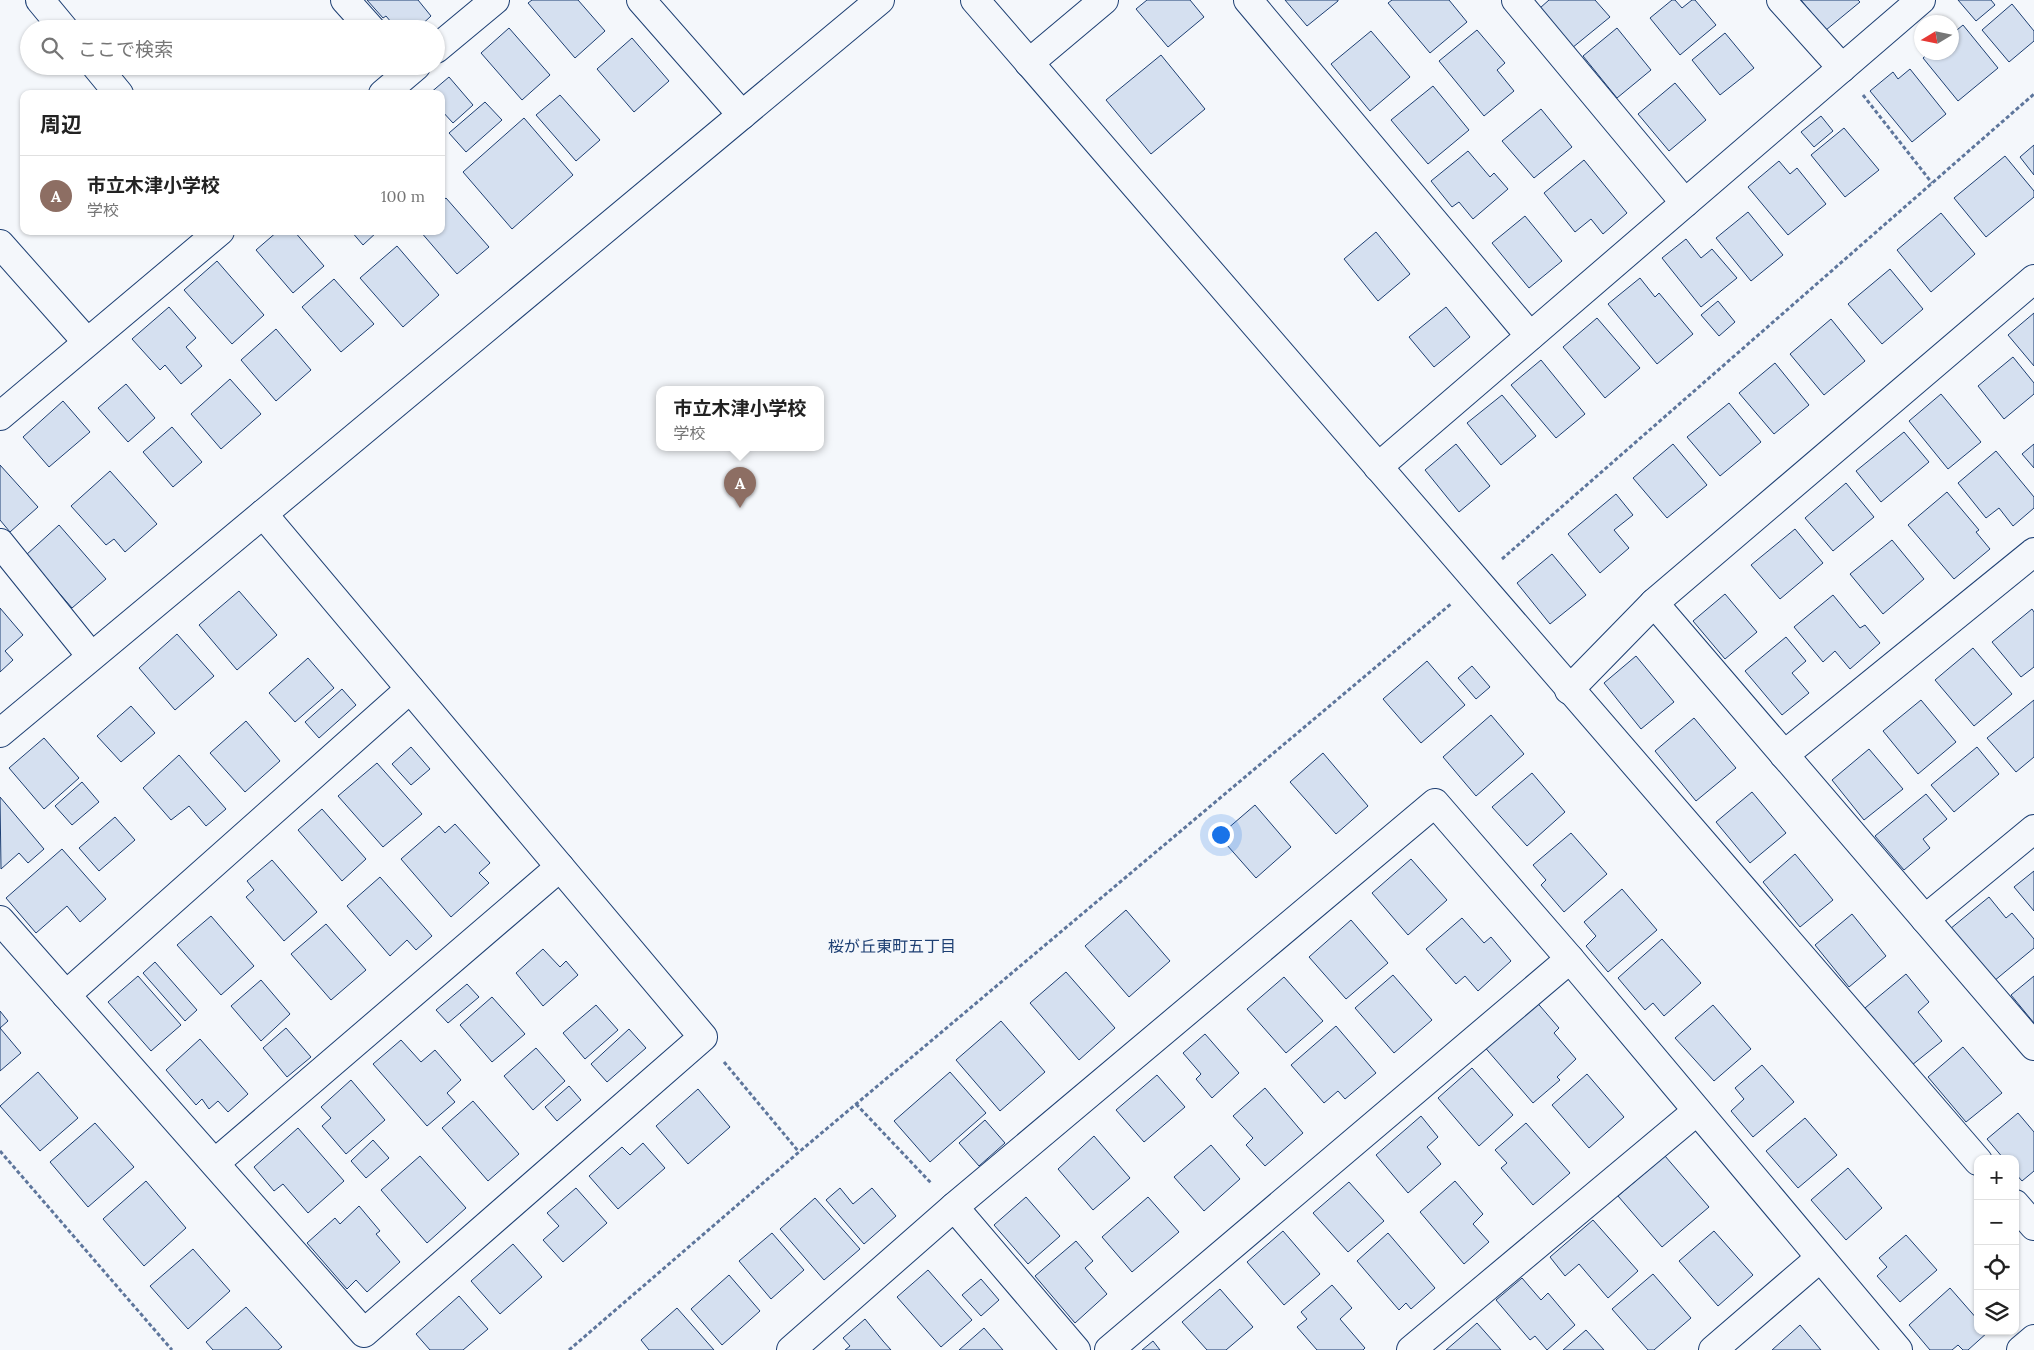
<!DOCTYPE html>
<html lang="ja">
<meta charset="utf-8">
<style>
:root{--surface:#fff;--page:#f2f2f2;--text:#222;--muted:#767676;--line:#e0e0e0;--accent:#db2777}
body{margin:0;font-family:Lora,"Noto Sans JP",serif;background:var(--page);color:var(--text)}
.controls{position:absolute;right:15px;bottom:15px;display:grid;overflow:hidden;border-radius:10px;box-shadow:0 1px 4px #0004}
.controls button{width:45px;height:45px;display:grid;place-items:center;padding:0;border:0;border-bottom:1px solid var(--line);background:var(--surface);color:var(--text);font:25px sans-serif}
.compass{position:absolute;left:1914px;top:15px;width:45px;height:45px;border-radius:50%;background:var(--surface);box-shadow:0 1px 4px #0004;rotate:260deg}
.you{position:absolute;left:1220px;top:834px;width:18px;height:18px;margin:-12px;border:4px solid #fff;border-radius:50%;background:#1a73e8;box-shadow:0 0 0 8px #1a73e833}
.badge{display:grid;place-items:center;width:32px;height:32px;border-radius:50%;background:var(--accent);color:#fff;font-size:16px;font-weight:700}
.pin{position:absolute;translate:-50% -41px;filter:drop-shadow(0 1px 2px #0008)}
.pin::after{content:'';position:absolute;top:26px;width:18px;height:15px;background:inherit;clip-path:polygon(0 0,100% 0,50% 100%)}
.popup{position:absolute;left:656px;top:386px;width:168px;height:65px;box-sizing:border-box;display:grid;place-content:center;border-radius:10px;background:var(--surface);filter:drop-shadow(0 1px 4px #0005);font-size:16px;white-space:nowrap;color:var(--muted)}
.popup b{font-size:19px;color:var(--text)}
.popup::after{content:'';position:absolute;left:50%;top:100%;margin-left:-10px;border:10px solid transparent;border-top-color:var(--surface)}
.list{margin:0;padding:0;list-style:none}
h2{display:flex;justify-content:space-between;align-items:center;height:65px;margin:0;padding:0 20px;font-size:21px}
h2 small{font-size:16px;font-weight:400;color:var(--muted)}
.list li{display:grid;grid-template-columns:32px 1fr auto;gap:15px;align-items:center;box-sizing:border-box;height:80px;padding:0 20px;border-top:1px solid var(--line)}
.list b{display:block;font-size:19px;white-space:nowrap}
.list p{margin:0;font-size:16px;white-space:nowrap;color:var(--muted)}
.list em{font-size:16px;font-style:normal;color:var(--muted)}
.icon{flex:none;width:28px;height:28px;fill:none;stroke:currentColor;stroke-width:2;stroke-linecap:round;stroke-linejoin:round}
.map{position:relative;flex:none;width:2034px;height:1350px;overflow:hidden}
.search{position:absolute;background:var(--surface);box-shadow:0 1px 4px #0004;left:20px;top:20px;width:425px;height:55px;display:flex;align-items:center;gap:12px;box-sizing:border-box;padding:0 18px;border-radius:28px;color:var(--muted);font-size:19px}
.panel{position:absolute;background:var(--surface);box-shadow:0 1px 4px #0004;left:20px;top:90px;width:425px;height:145px;border-radius:10px}
.map>svg:first-child{display:block}
.building{fill:#d5e0f0;stroke:#1d3f73}
.lines{fill:none;stroke-linecap:round;stroke-linejoin:round}
.minor-casing{stroke:#1d3f73;stroke-width:30}
.tertiary-casing{stroke:#1d3f73;stroke-width:30}
.path{stroke:#5e769c;stroke-width:3;stroke-dasharray:4 2.5;stroke-linecap:butt}
.minor{stroke:#f4f7fb;stroke-width:28}
.tertiary{stroke:#f4f7fb;stroke-width:28}
.labels{text-anchor:middle;dominant-baseline:central;stroke-width:4;stroke-linejoin:round;paint-order:stroke}
.neighbourhood-label{font-size:16px;fill:#1d3f73;stroke:#f4f7fb}
</style>
<div class="map">
<svg width="2034" height="1350" viewBox="0 0 2034 1350">
<rect width="100%" height="100%" fill="#f4f7fb"/>
<g class="building">
<polygon points="367,0 418,0 431,16 417,29 397,29 386,16 383,18"/>
<polygon points="532,0 578,0 605,31 575,58 528,3"/>
<polygon points="1147,0 1190,0 1204,17 1168,47 1136,9"/>
<polygon points="1285,0 1338,0 1338,1 1307,26"/>
<polygon points="1392,0 1449,0 1467,22 1430,53 1388,3"/>
<polygon points="1549,0 1595,0 1610,17 1572,48 1540,8"/>
<polygon points="1672,0 1675,0 1682,8 1692,0 1695,0 1716,25 1680,55 1650,18"/>
<polygon points="1801,0 1858,0 1860,2 1826,30"/>
<polygon points="1958,0 1991,0 1995,5 1976,21"/>
<polygon points="2012,4 2034,31 2034,41 2009,62 1982,30"/>
<polygon points="1963,25 1998,68 1958,101 1923,58 1930,52 1952,52 1952,34"/>
<polygon points="509,28 550,75 522,100 481,53"/>
<polygon points="1617,28 1651,70 1617,98 1583,56"/>
<polygon points="1477,30 1505,63 1497,70 1514,91 1484,116 1439,61"/>
<polygon points="1371,31 1410,77 1370,111 1331,64"/>
<polygon points="1725,33 1754,68 1720,95 1692,60"/>
<polygon points="632,38 669,81 634,112 597,69"/>
<polygon points="1161,55 1205,109 1151,154 1106,100"/>
<polygon points="1910,69 1946,114 1912,142 1870,91 1893,72 1898,79"/>
<polygon points="449,77 473,105 453,123 441,110 441,94 429,94"/>
<polygon points="1675,83 1706,120 1669,151 1638,114"/>
<polygon points="1433,86 1469,130 1428,164 1391,120"/>
<polygon points="560,95 600,140 576,161 536,115"/>
<polygon points="485,102 502,120 466,152 449,133"/>
<polygon points="1541,109 1572,147 1534,178 1502,141"/>
<polygon points="1821,116 1833,131 1814,147 1801,132"/>
<polygon points="524,118 573,175 512,229 463,172"/>
<polygon points="1844,128 1879,170 1845,197 1811,155"/>
<polygon points="2034,145 2034,175 2020,157"/>
<polygon points="1468,151 1490,177 1494,173 1508,189 1473,219 1459,202 1452,207 1431,181"/>
<polygon points="2005,156 2034,191 2034,197 1986,237 1954,198"/>
<polygon points="1584,160 1627,213 1603,234 1591,219 1575,232 1544,193"/>
<polygon points="1779,161 1790,174 1797,168 1826,204 1788,235 1748,187"/>
<polygon points="446,198 489,247 457,274 420,231 441,231 441,202"/>
<polygon points="1748,212 1783,255 1751,281 1716,238"/>
<polygon points="1941,213 1975,254 1931,292 1897,250"/>
<polygon points="1525,216 1562,261 1529,288 1492,243"/>
<polygon points="278,231 294,231 324,266 293,293 256,250"/>
<polygon points="351,231 378,231 363,245"/>
<polygon points="1376,232 1410,274 1378,301 1344,259"/>
<polygon points="1686,239 1701,258 1712,249 1737,278 1701,307 1662,258"/>
<polygon points="397,246 439,295 403,327 360,278"/>
<polygon points="217,261 264,315 232,344 184,290"/>
<polygon points="1890,269 1923,309 1882,344 1848,304"/>
<polygon points="1640,278 1655,297 1659,293 1693,334 1657,364 1608,304"/>
<polygon points="334,279 374,324 341,352 302,307"/>
<polygon points="1718,301 1735,322 1719,336 1701,315"/>
<polygon points="169,307 196,338 186,347 202,366 181,384 165,365 160,370 132,339"/>
<polygon points="1446,307 1470,337 1434,367 1409,337"/>
<polygon points="2034,313 2034,366 2008,335"/>
<polygon points="1597,318 1640,368 1605,398 1563,347"/>
<polygon points="1831,319 1865,361 1824,395 1790,354"/>
<polygon points="276,329 311,370 276,401 241,360"/>
<polygon points="2013,357 2034,383 2034,394 2004,419 1978,386"/>
<polygon points="1541,360 1585,414 1556,438 1511,385"/>
<polygon points="1775,363 1809,405 1774,434 1739,393"/>
<polygon points="230,379 261,414 221,449 191,414"/>
<polygon points="126,384 155,418 128,442 98,408"/>
<polygon points="1941,394 1981,442 1948,469 1909,421"/>
<polygon points="1502,395 1536,436 1501,465 1467,423"/>
<polygon points="63,401 90,432 49,467 23,437"/>
<polygon points="1729,403 1761,442 1720,476 1687,437"/>
<polygon points="172,427 202,462 173,487 143,452"/>
<polygon points="1904,432 1929,462 1881,502 1856,471"/>
<polygon points="1456,444 1490,486 1459,512 1425,470"/>
<polygon points="1673,444 1707,485 1667,518 1633,478"/>
<polygon points="2034,444 2034,468 2022,454"/>
<polygon points="1996,451 2034,497 2034,508 2013,526 1999,508 1986,518 1958,483"/>
<polygon points="0,465 38,507 10,532 0,520"/>
<polygon points="110,471 157,524 125,552 114,539 106,545 71,506"/>
<polygon points="1846,483 1874,517 1833,551 1805,518"/>
<polygon points="1947,492 1979,530 1976,532 1990,549 1954,579 1908,525"/>
<polygon points="1616,494 1633,515 1614,530 1629,548 1600,573 1568,534"/>
<polygon points="59,525 106,579 72,608 26,555"/>
<polygon points="1795,529 1823,563 1780,599 1751,565"/>
<polygon points="1892,540 1924,579 1883,614 1850,574"/>
<polygon points="1552,554 1586,595 1550,624 1517,583"/>
<polygon points="239,591 277,635 237,670 199,625"/>
<polygon points="1725,594 1757,632 1725,659 1693,621"/>
<polygon points="1833,595 1860,628 1865,625 1880,643 1850,669 1835,651 1823,662 1794,627"/>
<polygon points="0,608 23,635 5,651 13,660 0,672"/>
<polygon points="2032,609 2034,612 2034,667 2021,677 1992,642"/>
<polygon points="177,634 214,676 175,710 139,668"/>
<polygon points="1786,637 1806,661 1792,673 1809,693 1782,715 1745,671"/>
<polygon points="1973,648 2012,694 1974,726 1935,680"/>
<polygon points="1636,656 1674,702 1641,729 1604,683"/>
<polygon points="308,658 334,688 295,722 269,693"/>
<polygon points="1427,661 1465,705 1421,743 1383,699"/>
<polygon points="1472,666 1490,687 1476,699 1458,678"/>
<polygon points="342,689 356,705 319,738 305,722"/>
<polygon points="1921,700 1956,742 1918,774 1883,731"/>
<polygon points="2034,700 2034,757 2016,772 1987,738"/>
<polygon points="131,706 155,733 121,762 97,736"/>
<polygon points="1491,715 1524,754 1476,796 1443,757"/>
<polygon points="1694,718 1736,768 1696,801 1655,751"/>
<polygon points="246,721 280,761 245,792 210,753"/>
<polygon points="44,738 79,778 44,809 9,768"/>
<polygon points="411,747 430,769 411,785 392,764"/>
<polygon points="1977,747 1999,774 1954,812 1931,785"/>
<polygon points="1869,749 1903,789 1864,820 1832,780"/>
<polygon points="1323,753 1368,806 1336,834 1290,782"/>
<polygon points="179,755 226,809 206,826 189,806 171,820 143,788"/>
<polygon points="377,763 422,814 383,847 338,796"/>
<polygon points="1532,773 1565,812 1527,846 1492,807"/>
<polygon points="82,782 99,802 72,825 55,806"/>
<polygon points="1752,792 1786,833 1750,863 1716,822"/>
<polygon points="1926,794 1947,819 1923,839 1930,848 1904,870 1875,836"/>
<polygon points="0,797 44,849 28,863 19,853 1,869"/>
<polygon points="1255,805 1291,847 1256,878 1219,836"/>
<polygon points="322,809 366,859 342,881 298,830"/>
<polygon points="115,817 135,840 99,871 79,848"/>
<polygon points="455,824 490,863 479,873 489,883 451,917 401,859 439,826 445,833"/>
<polygon points="1571,833 1607,874 1564,912 1541,885 1546,880 1533,865"/>
<polygon points="62,849 106,899 80,922 67,906 36,933 6,898"/>
<polygon points="1795,854 1833,900 1800,927 1763,882"/>
<polygon points="1411,859 1447,900 1408,935 1372,893"/>
<polygon points="272,860 317,912 284,941 246,897 254,890 247,881"/>
<polygon points="2034,871 2034,911 2014,887"/>
<polygon points="380,877 432,936 416,950 407,940 390,956 347,906"/>
<polygon points="1622,889 1657,930 1608,972 1586,946 1596,936 1584,922"/>
<polygon points="1989,897 2006,918 2012,913 2034,939 2034,948 1994,981 1950,929"/>
<polygon points="1126,910 1170,961 1129,997 1085,946"/>
<polygon points="1852,914 1886,956 1849,987 1815,945"/>
<polygon points="211,916 254,966 221,995 177,945"/>
<polygon points="1462,918 1484,943 1491,937 1511,961 1478,991 1465,976 1456,984 1426,949"/>
<polygon points="1351,920 1388,963 1346,999 1309,957"/>
<polygon points="326,924 366,970 331,1000 291,954"/>
<polygon points="1662,939 1701,983 1664,1016 1653,1003 1645,1010 1618,978"/>
<polygon points="543,949 560,967 566,961 578,975 543,1006 516,973"/>
<polygon points="155,962 197,1010 185,1021 143,973"/>
<polygon points="1066,972 1115,1028 1079,1060 1030,1003"/>
<polygon points="1906,974 1929,1002 1918,1012 1942,1041 1912,1065 1865,1008"/>
<polygon points="1393,975 1432,1020 1394,1053 1355,1008"/>
<polygon points="138,976 181,1025 151,1051 108,1002"/>
<polygon points="2034,976 2034,1023 2011,995"/>
<polygon points="1284,977 1323,1021 1286,1053 1247,1009"/>
<polygon points="261,980 290,1014 261,1041 231,1006"/>
<polygon points="467,984 479,997 448,1023 436,1010"/>
<polygon points="492,997 525,1034 492,1062 460,1025"/>
<polygon points="1534,999 1559,1028 1554,1033 1576,1059 1557,1077 1560,1080 1533,1103 1482,1044"/>
<polygon points="596,1005 618,1030 585,1059 563,1033"/>
<polygon points="1713,1005 1751,1049 1714,1081 1675,1038"/>
<polygon points="0,1011 8,1021 0,1028 21,1053 0,1071"/>
<polygon points="1001,1021 1045,1072 1000,1111 956,1060"/>
<polygon points="1336,1026 1376,1073 1345,1099 1338,1091 1324,1103 1291,1065"/>
<polygon points="286,1028 311,1057 287,1077 263,1048"/>
<polygon points="629,1029 646,1048 607,1082 591,1064"/>
<polygon points="1205,1034 1239,1073 1212,1098 1196,1079 1201,1074 1183,1053"/>
<polygon points="200,1039 248,1094 228,1112 218,1101 209,1109 202,1099 196,1105 166,1070"/>
<polygon points="401,1040 421,1062 435,1050 461,1080 447,1093 455,1102 427,1126 373,1064"/>
<polygon points="1963,1047 2002,1093 1966,1122 1928,1077"/>
<polygon points="536,1048 565,1081 533,1110 504,1076"/>
<polygon points="1762,1065 1794,1102 1753,1137 1731,1111 1744,1099 1735,1088"/>
<polygon points="1472,1068 1513,1115 1479,1146 1438,1098"/>
<polygon points="38,1072 78,1118 40,1151 0,1106"/>
<polygon points="950,1072 986,1113 930,1162 894,1121"/>
<polygon points="1587,1074 1624,1117 1589,1148 1552,1105"/>
<polygon points="1157,1075 1185,1107 1144,1142 1116,1110"/>
<polygon points="351,1080 385,1120 346,1154 322,1126 331,1118 321,1107"/>
<polygon points="569,1086 581,1100 557,1121 545,1107"/>
<polygon points="1265,1088 1303,1133 1265,1166 1246,1145 1253,1138 1233,1116"/>
<polygon points="698,1089 730,1127 688,1164 656,1126"/>
<polygon points="473,1101 519,1154 488,1181 442,1128"/>
<polygon points="2018,1113 2034,1132 2034,1171 2022,1181 2015,1173 2015,1159 2004,1159 1987,1139"/>
<polygon points="1421,1116 1438,1137 1427,1147 1441,1164 1408,1193 1376,1155"/>
<polygon points="1805,1118 1837,1155 1798,1188 1766,1151"/>
<polygon points="985,1120 1005,1143 979,1166 959,1143"/>
<polygon points="95,1123 134,1167 88,1207 50,1162"/>
<polygon points="1526,1123 1570,1173 1533,1205 1501,1168 1507,1163 1495,1150"/>
<polygon points="298,1128 344,1181 308,1213 283,1184 274,1191 254,1167"/>
<polygon points="1094,1136 1130,1178 1093,1210 1058,1169"/>
<polygon points="373,1140 389,1158 366,1178 351,1161"/>
<polygon points="643,1143 665,1168 618,1209 589,1176 622,1147 630,1155"/>
<polygon points="1211,1145 1240,1179 1204,1211 1174,1177"/>
<polygon points="420,1156 466,1208 427,1243 381,1190"/>
<polygon points="1665,1156 1709,1207 1662,1247 1618,1196"/>
<polygon points="1848,1168 1882,1208 1846,1240 1811,1200"/>
<polygon points="146,1181 186,1228 144,1266 103,1219"/>
<polygon points="1455,1181 1483,1214 1473,1224 1489,1242 1464,1264 1420,1212"/>
<polygon points="1349,1182 1384,1221 1348,1252 1313,1213"/>
<polygon points="576,1188 607,1223 563,1262 543,1240 559,1226 547,1213"/>
<polygon points="840,1188 853,1204 872,1188 896,1216 864,1244 826,1200"/>
<polygon points="1026,1197 1060,1236 1028,1264 994,1225"/>
<polygon points="1148,1197 1179,1232 1132,1272 1102,1237"/>
<polygon points="815,1198 860,1249 824,1280 780,1229"/>
<polygon points="359,1206 380,1231 376,1234 400,1262 367,1292 356,1280 347,1289 307,1243 335,1218 340,1224"/>
<polygon points="1593,1220 1638,1271 1608,1298 1579,1264 1565,1276 1550,1257"/>
<polygon points="1283,1231 1320,1274 1284,1305 1247,1262"/>
<polygon points="1714,1231 1753,1275 1718,1306 1679,1261"/>
<polygon points="772,1233 804,1270 771,1299 739,1261"/>
<polygon points="1388,1233 1435,1288 1411,1309 1406,1303 1399,1310 1357,1261"/>
<polygon points="1906,1235 1937,1270 1900,1302 1877,1276 1887,1267 1879,1258"/>
<polygon points="1076,1241 1093,1261 1085,1268 1107,1294 1075,1323 1035,1276"/>
<polygon points="513,1244 542,1277 500,1314 471,1281"/>
<polygon points="193,1249 230,1291 188,1329 150,1286"/>
<polygon points="928,1270 972,1320 941,1347 897,1297"/>
<polygon points="1653,1274 1691,1318 1654,1350 1648,1350 1612,1309"/>
<polygon points="729,1275 760,1311 722,1345 691,1309"/>
<polygon points="1522,1278 1541,1300 1548,1293 1575,1325 1547,1350 1535,1336 1530,1340 1496,1300"/>
<polygon points="981,1279 999,1300 981,1316 962,1295"/>
<polygon points="1332,1285 1352,1308 1340,1319 1365,1348 1363,1350 1317,1350 1297,1327 1307,1319 1301,1312"/>
<polygon points="1950,1288 1978,1320 1978,1331 1988,1332 1968,1350 1963,1350 1958,1345 1952,1350 1930,1350 1909,1325"/>
<polygon points="1220,1289 1253,1327 1226,1350 1207,1350 1182,1322"/>
<polygon points="459,1296 488,1329 463,1350 430,1350 416,1334"/>
<polygon points="246,1307 282,1347 278,1350 213,1350 206,1342"/>
<polygon points="677,1308 714,1350 649,1350 641,1340"/>
<polygon points="865,1319 883,1341 891,1350 845,1350 850,1346 843,1338"/>
<polygon points="1477,1323 1501,1350 1446,1350 1468,1331"/>
<polygon points="1800,1325 1821,1350 1772,1350"/>
<polygon points="984,1328 1003,1350 959,1350"/>
<polygon points="1586,1330 1604,1350 1563,1350"/>
<polygon points="1153,1341 1160,1350 1142,1350"/>
</g>
<g class="lines">
<defs>
<g id="minor">
<polyline points="40,0 64,29"/>
<polyline points="345,0 371,29"/>
<polyline points="641,0 742,115"/>
<polyline points="1248,0 1530,336"/>
<polyline points="1516,0 1685,203"/>
<polyline points="1781,0 1842,68"/>
<polyline points="436,49 495,0"/>
<polyline points="1029,63 1104,0"/>
<polyline points="96,66 119,94"/>
<polyline points="383,94 416,66"/>
<polyline points="0,244 87,342"/>
<polyline points="0,416 220,231"/>
<polyline points="1378,467 1921,0"/>
<polyline points="0,543 91,656"/>
<polyline points="1654,603 2034,279"/>
<polyline points="1569,690 1654,603 2034,1046"/>
<polyline points="1784,755 2034,552"/>
<polyline points="1925,919 2034,829"/>
<polyline points="0,920 364,1333 703,1037 263,514"/>
<polyline points="66,995 410,689"/>
<polyline points="215,1163 560,867"/>
<polyline points="954,1207 1435,803 1570,959 1898,1350"/>
<polyline points="791,1350 954,1207 1076,1350"/>
<polyline points="1109,1350 1570,959"/>
<polyline points="1411,1350 1697,1111"/>
<polyline points="1713,1350 1820,1258"/>
<polyline points="2021,1350 2034,1339"/>
</g>
<g id="tertiary">
<polyline points="975,0 1978,1161"/>
<polyline points="0,733 880,0"/>
<polyline points="2015,1204 2034,1226"/>
</g>
</defs>
<use href="#minor" class="minor-casing"/>
<use href="#tertiary" class="tertiary-casing"/>
<g class="path">
<polyline points="1863,95 1932,183"/>
<polyline points="1502,559 2034,94"/>
<polyline points="724,1062 799,1152"/>
<polyline points="856,1104 931,1183"/>
<polyline points="0,1151 172,1350"/>
<polyline points="569,1350 799,1152 1452,603"/>
</g>
<use href="#minor" class="minor"/>
<use href="#tertiary" class="tertiary"/>
</g>
<g class="labels">
<g class="neighbourhood-label">
<text x="892" y="946">桜が丘東町五丁目</text>
</g>
</g>
</svg>
<div class="controls">
<button>+</button>
<button>−</button>
<button><svg class="icon" aria-label="locate" viewBox="0 0 24 24"><circle cx="12" cy="12" r="6"/><path d="M12 2v4M12 18v4M2 12h4M18 12h4"/></svg></button>
<button><svg class="icon" aria-label="layers" viewBox="0 0 24 24"><path d="M12 4l9 5-9 5-9-5zM3 14l9 5 9-5"/></svg></button>
</div>
<svg class="compass" viewBox="-18 -18 36 36"><path d="M0-13l5 13h-10z" fill="#e53935"/><path d="M0 13l5-13h-10z" fill="#767676"/></svg>
<div class="you"></div>
<div class="pin badge" style="left:740px;top:508px;background:#8d6e63">A</div>
<div class="popup"><b>市立木津小学校</b>学校</div>
<div class="search"><svg class="icon" aria-label="search" viewBox="0 0 24 24"><circle cx="10" cy="10" r="6"/><path d="M15 15l6 6"/></svg>ここで検索</div>
<section class="panel">
<h2>周辺<small></small></h2>
<ul class="list">
<li><span class="badge" style="background:#8d6e63">A</span><div><b>市立木津小学校</b><p>学校</p></div><em>100 m</em></li>
</ul>
</section>
</div>
